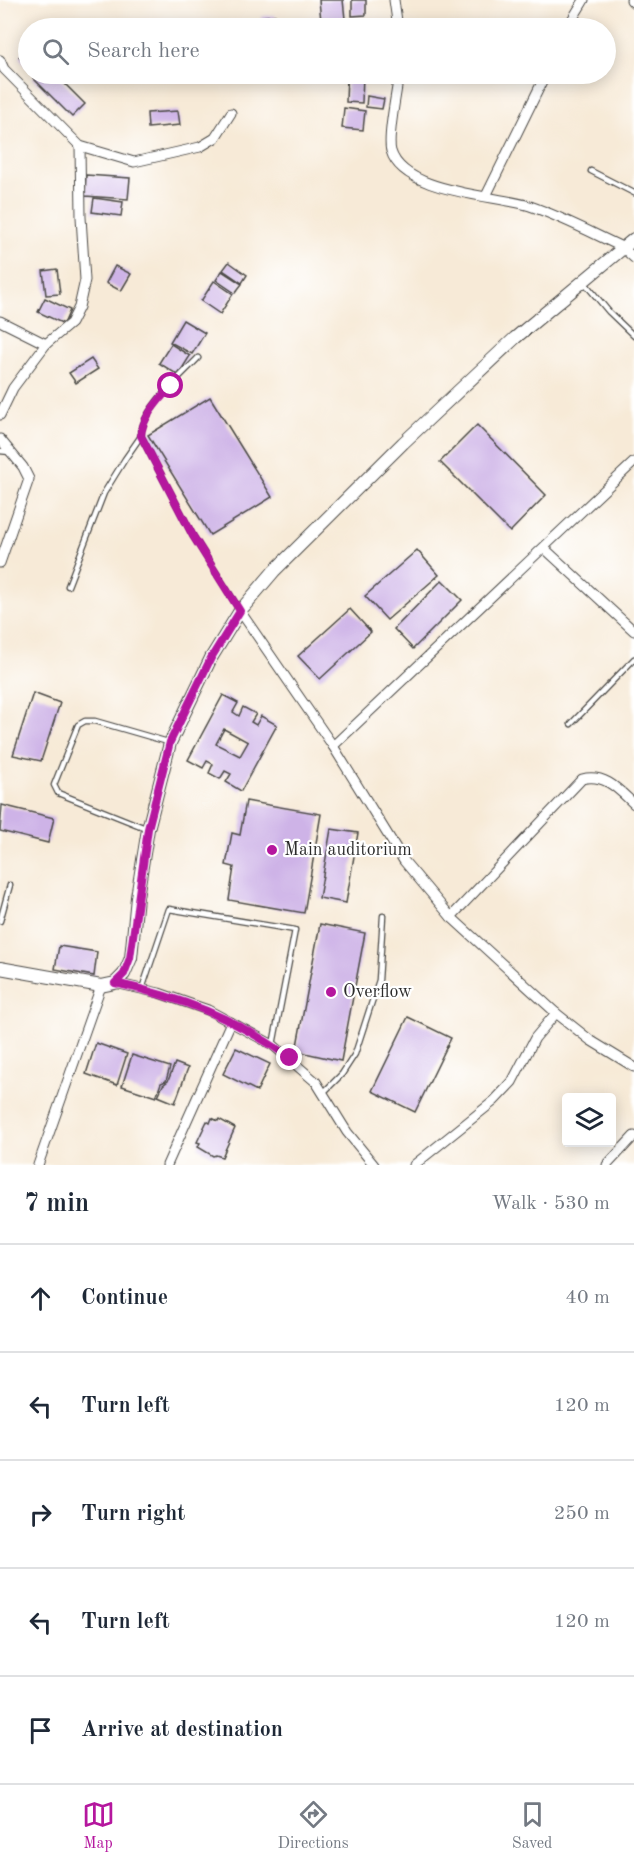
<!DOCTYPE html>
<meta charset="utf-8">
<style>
:root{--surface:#fff;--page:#f6f6f7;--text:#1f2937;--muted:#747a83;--line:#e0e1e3;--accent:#b5179e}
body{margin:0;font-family:"Old Standard TT",serif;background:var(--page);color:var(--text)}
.controls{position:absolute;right:18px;bottom:18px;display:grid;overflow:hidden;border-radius:6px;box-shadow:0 3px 15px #0003}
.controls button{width:54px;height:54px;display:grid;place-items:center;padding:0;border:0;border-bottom:2px solid var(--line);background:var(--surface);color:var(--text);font:30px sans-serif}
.stop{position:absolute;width:18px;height:18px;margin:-14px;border:4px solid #b5179e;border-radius:50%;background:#fff}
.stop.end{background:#b5179e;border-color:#fff;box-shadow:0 2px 6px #0008}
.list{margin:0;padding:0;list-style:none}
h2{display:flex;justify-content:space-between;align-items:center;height:78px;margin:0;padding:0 24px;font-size:26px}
h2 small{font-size:20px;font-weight:400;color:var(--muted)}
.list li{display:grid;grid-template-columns:39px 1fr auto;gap:18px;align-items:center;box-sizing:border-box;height:108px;padding:0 24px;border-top:2px solid var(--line)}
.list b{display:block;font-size:22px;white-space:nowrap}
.list em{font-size:20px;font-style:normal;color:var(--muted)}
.icon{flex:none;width:33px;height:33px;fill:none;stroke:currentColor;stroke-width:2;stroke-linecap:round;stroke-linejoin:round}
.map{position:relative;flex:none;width:634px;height:1165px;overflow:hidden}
.search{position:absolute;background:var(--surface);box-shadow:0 3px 15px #0003;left:18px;right:18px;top:18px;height:66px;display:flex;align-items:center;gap:15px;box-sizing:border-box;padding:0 21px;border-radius:33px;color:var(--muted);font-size:22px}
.sheet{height:618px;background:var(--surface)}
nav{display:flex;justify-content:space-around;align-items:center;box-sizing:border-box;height:84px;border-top:2px solid var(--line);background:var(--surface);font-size:16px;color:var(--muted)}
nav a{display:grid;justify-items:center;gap:3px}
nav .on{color:var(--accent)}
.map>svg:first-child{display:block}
.building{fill:#ceb3e7;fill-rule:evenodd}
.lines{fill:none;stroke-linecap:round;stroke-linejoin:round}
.service-casing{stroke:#4a4845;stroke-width:7}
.minor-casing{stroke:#4a4845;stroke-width:11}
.tertiary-casing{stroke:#4a4845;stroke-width:14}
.service{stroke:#fff;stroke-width:4.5}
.minor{stroke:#fff;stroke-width:9}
.tertiary{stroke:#fff;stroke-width:12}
.route{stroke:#b5179e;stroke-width:8}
.poi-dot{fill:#b5179e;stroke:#fff;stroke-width:2}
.labels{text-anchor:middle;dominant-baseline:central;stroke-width:4.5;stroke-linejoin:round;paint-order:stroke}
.poi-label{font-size:18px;fill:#2b2b2b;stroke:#fff;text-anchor:start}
</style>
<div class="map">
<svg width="634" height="1165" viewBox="0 0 634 1165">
<rect width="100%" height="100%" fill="#fff"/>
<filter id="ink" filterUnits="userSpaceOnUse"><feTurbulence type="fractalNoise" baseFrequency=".0167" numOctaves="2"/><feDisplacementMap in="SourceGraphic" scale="12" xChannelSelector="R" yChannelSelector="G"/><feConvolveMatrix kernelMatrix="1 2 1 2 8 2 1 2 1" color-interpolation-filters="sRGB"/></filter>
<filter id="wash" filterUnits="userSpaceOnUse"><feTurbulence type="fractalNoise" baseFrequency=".008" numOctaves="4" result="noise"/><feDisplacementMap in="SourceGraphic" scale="24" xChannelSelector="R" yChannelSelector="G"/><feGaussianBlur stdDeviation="1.35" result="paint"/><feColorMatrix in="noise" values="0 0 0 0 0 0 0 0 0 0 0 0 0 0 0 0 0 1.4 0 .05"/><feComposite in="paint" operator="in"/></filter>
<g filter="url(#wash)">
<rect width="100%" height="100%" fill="#f7ead7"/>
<g id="blocks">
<g class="building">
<polygon points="319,0 343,0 345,19 321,21"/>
<polygon points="352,0 366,0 366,15 352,16"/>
<polygon points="275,15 276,28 262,28 261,17"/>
<polygon points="28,48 28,67 19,57"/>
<polygon points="37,74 55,74 85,104 72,117 33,78"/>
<polygon points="347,74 363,74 362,103 346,102"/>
<polygon points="367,96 384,99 382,109 366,107"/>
<polygon points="344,108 365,111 363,130 342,128"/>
<polygon points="178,111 180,125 148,128 147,113"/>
<polygon points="86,175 130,178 128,199 85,196"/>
<polygon points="94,198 123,202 121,216 92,212"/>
<polygon points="229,262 247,275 242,283 223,270"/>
<polygon points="115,266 131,274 121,291 106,283"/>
<polygon points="57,269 60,294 46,295 43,271"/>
<polygon points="222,271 242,284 235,293 216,280"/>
<polygon points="214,281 233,294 220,314 201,301"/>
<polygon points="45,298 70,310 64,324 38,312"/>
<polygon points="183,320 205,333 192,354 170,342"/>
<polygon points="171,344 190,356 178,375 159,363"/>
<polygon points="91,359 98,369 76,383 69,373"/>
<polygon points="210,397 272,497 210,535 148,435"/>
<polygon points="477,425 546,495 510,532 440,462"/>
<polygon points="417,550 439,575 387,620 365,596"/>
<polygon points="442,580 462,600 413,649 394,629"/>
<polygon points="350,609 371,632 320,679 298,656"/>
<polygon points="33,693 60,703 41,761 13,755"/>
<path d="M223,695L238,703L233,712L239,716L243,707L256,714L251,722L256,725L261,716L277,725L241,791L226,782L231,774L225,771L220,779L209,773L213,764L207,761L203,768L188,760ZM224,729L248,742L240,756L216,744Z"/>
<polygon points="246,801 321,814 304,913 229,900 234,867 226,865 232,833 240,835"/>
<polygon points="2,805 54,818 48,843 0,831"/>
<polygon points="331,829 358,833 346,903 319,898"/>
<polygon points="320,924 365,933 341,1061 296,1051"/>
<polygon points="59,946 97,952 94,976 55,969"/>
<polygon points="408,1017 451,1038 415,1112 372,1091"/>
<polygon points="96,1043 127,1054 117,1085 86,1074"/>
<polygon points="236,1048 270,1064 257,1091 223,1074"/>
<polygon points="132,1055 170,1067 166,1081 161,1083 156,1097 122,1086"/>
<polygon points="175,1063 188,1068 175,1103 158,1096 163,1085 168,1081"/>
<polygon points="212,1118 218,1121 219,1119 235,1128 222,1157 216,1155 213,1156 198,1147 200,1143 197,1142 207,1121 210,1123"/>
</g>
</g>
</g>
<g filter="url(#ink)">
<use href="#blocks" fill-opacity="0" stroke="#4a4845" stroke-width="1.5"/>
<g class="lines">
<defs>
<g id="service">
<polyline points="591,171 634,193"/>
<polyline points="584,282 609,312 634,336"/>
<path d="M198,358C180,377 141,410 141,436L193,536L239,609"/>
<polyline points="0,451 10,452"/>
<polyline points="68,586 104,493 125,459 141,436"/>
<polyline points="571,724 634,659"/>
<polyline points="148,829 58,793 54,785 78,725 85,721 95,721 168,742"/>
<polyline points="0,921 10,885"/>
<polyline points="142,989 169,909 295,930 273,1045"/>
<polyline points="324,1092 342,1074 355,1054 379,980 383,916"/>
</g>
<g id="minor">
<polyline points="394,0 398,28"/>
<polyline points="631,0 634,3"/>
<polyline points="567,28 584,0"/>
<polyline points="0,60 4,69 80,146 134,162 200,147 215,138 231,113"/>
<path d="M399,74C397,90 387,138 391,151C403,193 495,195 530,206C562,217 592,233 622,247L634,258"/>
<polyline points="486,196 546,74"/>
<polyline points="0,321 46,344"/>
<polyline points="0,415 13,388 46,344 71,323 79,307 85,280 81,217 80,146"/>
<polyline points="0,439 23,467 29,479 0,563"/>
<polyline points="544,548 634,631"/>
<polyline points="240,611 333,746 404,861 451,917 556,1013 590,1040 634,1067"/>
<polyline points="333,746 634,462"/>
<path d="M451,917L582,779C605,773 619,790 634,804"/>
<polyline points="115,983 159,993 208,1010 273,1045 316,1082 347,1132 374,1165"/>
<polyline points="38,1165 101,986"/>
<polyline points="167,1165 231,1022"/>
<polyline points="414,1165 494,1101 512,1082 535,1038 556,1013"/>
<polyline points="607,1165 634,1136"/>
</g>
<polyline id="tertiary" points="0,968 101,986 115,983 124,974 131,958 137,897 148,829 170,743 211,658 240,611 274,571 403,443 515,338 634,239"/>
</defs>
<use href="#service" class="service-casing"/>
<use href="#minor" class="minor-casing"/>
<use href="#tertiary" class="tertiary-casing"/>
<use href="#service" class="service"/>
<use href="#minor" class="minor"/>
<use href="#tertiary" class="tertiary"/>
</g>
</g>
<g class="lines" filter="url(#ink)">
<path class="route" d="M171,386C159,400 142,417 141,436L193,536L240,611L211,658L170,742L148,829L130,958L124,974L115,983C179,997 236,1018 290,1058"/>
</g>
<g class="poi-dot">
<circle cx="272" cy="850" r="6"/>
<circle cx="331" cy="992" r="6"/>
</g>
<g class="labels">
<g class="poi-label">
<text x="284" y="850">Main auditorium</text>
<text x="343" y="992">Overflow</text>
</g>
</g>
</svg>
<div class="controls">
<button><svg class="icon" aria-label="layers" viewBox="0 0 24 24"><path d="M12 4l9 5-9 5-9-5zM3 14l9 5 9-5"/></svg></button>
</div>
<div class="stop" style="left:171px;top:386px"></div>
<div class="stop end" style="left:290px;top:1058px"></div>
<div class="search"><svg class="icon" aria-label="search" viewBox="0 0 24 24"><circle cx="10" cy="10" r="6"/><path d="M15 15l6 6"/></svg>Search here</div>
</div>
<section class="sheet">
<h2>7 min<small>Walk · 530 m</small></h2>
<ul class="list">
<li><svg class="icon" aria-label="ahead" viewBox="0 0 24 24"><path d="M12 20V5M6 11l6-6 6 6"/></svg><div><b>Continue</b></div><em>40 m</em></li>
<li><svg class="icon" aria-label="left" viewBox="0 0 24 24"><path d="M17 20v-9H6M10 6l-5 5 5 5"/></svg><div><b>Turn left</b></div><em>120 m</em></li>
<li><svg class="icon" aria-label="right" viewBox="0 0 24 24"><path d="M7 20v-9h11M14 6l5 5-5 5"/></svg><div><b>Turn right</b></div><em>250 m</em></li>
<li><svg class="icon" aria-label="left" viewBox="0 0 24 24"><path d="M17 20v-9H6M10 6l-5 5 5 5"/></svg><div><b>Turn left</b></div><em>120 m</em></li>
<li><svg class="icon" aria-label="arrive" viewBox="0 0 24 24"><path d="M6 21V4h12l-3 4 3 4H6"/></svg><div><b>Arrive at destination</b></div></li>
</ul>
</section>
<nav>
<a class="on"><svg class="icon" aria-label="map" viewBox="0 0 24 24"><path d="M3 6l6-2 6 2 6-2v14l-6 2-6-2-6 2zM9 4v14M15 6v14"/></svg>Map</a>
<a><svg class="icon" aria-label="directions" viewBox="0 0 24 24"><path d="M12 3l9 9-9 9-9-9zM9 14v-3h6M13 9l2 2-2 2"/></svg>Directions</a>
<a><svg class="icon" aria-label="saved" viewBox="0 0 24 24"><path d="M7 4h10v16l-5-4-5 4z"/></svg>Saved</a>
</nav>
